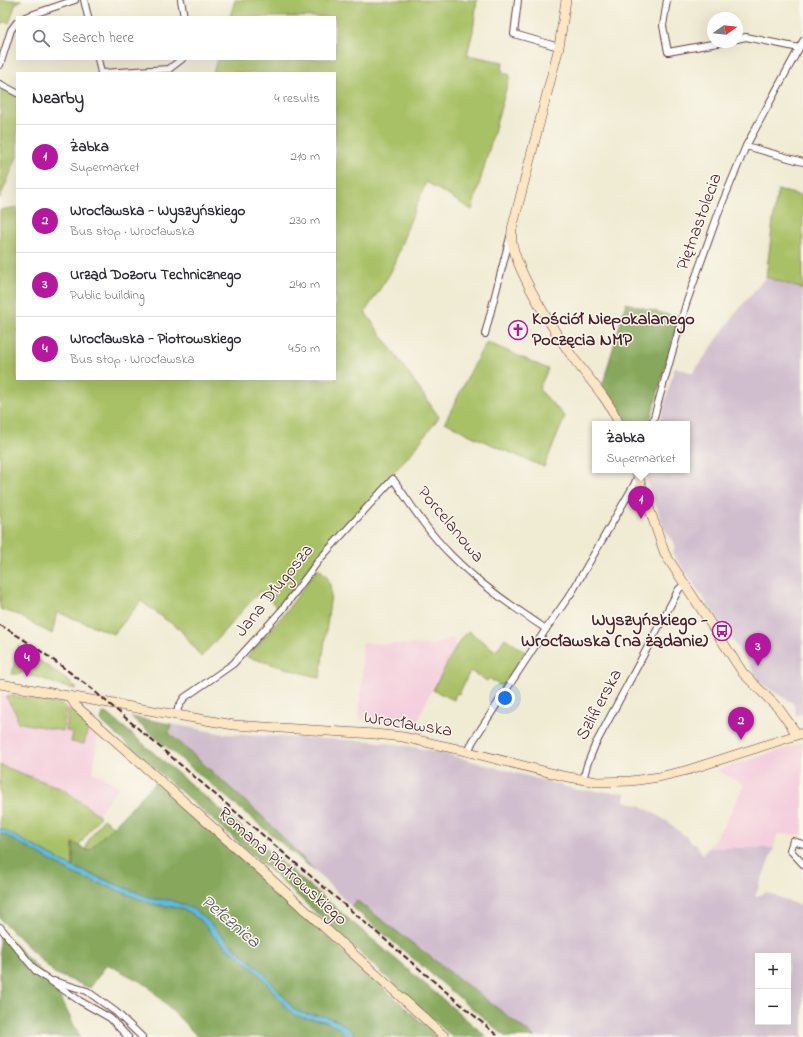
<!DOCTYPE html>
<meta charset="utf-8">
<style>
:root{--surface:#fff;--page:#f2f2f3;--text:#2b2b33;--muted:#7c7c81;--line:#e1e1e2;--accent:#b5179e}
body{margin:0;font-family:"Indie Flower",sans-serif;background:var(--page);color:var(--text)}
.controls{position:absolute;right:12px;bottom:12px;display:grid;overflow:hidden;border-radius:0px;box-shadow:0 4px 16px #0002}
.controls button{width:36px;height:36px;display:grid;place-items:center;padding:0;border:0;border-bottom:1px solid var(--line);background:var(--surface);color:var(--text);font:20px sans-serif}
.compass{position:absolute;left:707px;top:12px;width:36px;height:36px;border-radius:50%;background:var(--surface);box-shadow:0 4px 16px #0002;rotate:76deg}
.you{position:absolute;left:505px;top:698px;width:14px;height:14px;margin:-10px;border:3px solid #fff;border-radius:50%;background:#1a73e8;box-shadow:0 0 0 6px #1a73e833}
.badge{display:grid;place-items:center;width:26px;height:26px;border-radius:50%;background:var(--accent);color:#fff;font-size:13px;font-weight:700}
.pin{position:absolute;translate:-50% -33px;filter:drop-shadow(0 1px 2px #0008)}
.pin::after{content:'';position:absolute;top:21px;width:14px;height:12px;background:inherit;clip-path:polygon(0 0,100% 0,50% 100%)}
.popup{position:absolute;left:592px;top:421px;width:98px;height:52px;box-sizing:border-box;display:grid;place-content:center;border-radius:0px;background:var(--surface);filter:drop-shadow(0 1px 3px #0005);font-size:13px;white-space:nowrap;color:var(--muted)}
.popup b{font-size:15px;color:var(--text)}
.popup::after{content:'';position:absolute;left:50%;top:100%;margin-left:-8px;border:8px solid transparent;border-top-color:var(--surface)}
.list{margin:0;padding:0;list-style:none}
h2{display:flex;justify-content:space-between;align-items:center;height:52px;margin:0;padding:0 16px;font-size:17px}
h2 small{font-size:13px;font-weight:400;color:var(--muted)}
.list li{display:grid;grid-template-columns:26px 1fr auto;gap:12px;align-items:center;box-sizing:border-box;height:64px;padding:0 16px;border-top:1px solid var(--line)}
.list b{display:block;font-size:15px;white-space:nowrap}
.list p{margin:0;font-size:13px;white-space:nowrap;color:var(--muted)}
.list em{font-size:13px;font-style:normal;color:var(--muted)}
.icon{flex:none;width:22px;height:22px;fill:none;stroke:currentColor;stroke-width:2;stroke-linecap:round;stroke-linejoin:round}
.map{position:relative;flex:none;width:803px;height:1037px;overflow:hidden}
.search{position:absolute;background:var(--surface);box-shadow:0 4px 16px #0002;left:16px;top:16px;width:320px;height:44px;display:flex;align-items:center;gap:10px;box-sizing:border-box;padding:0 14px;border-radius:0px;color:var(--muted);font-size:15px}
.panel{position:absolute;background:var(--surface);box-shadow:0 4px 16px #0002;left:16px;top:72px;width:320px;height:308px;border-radius:0px}
.map>svg:first-child{display:block}
.built{fill:#f4cfdd}
.industrial{fill:#d0bdcd;fill-rule:evenodd}
.green{fill:#a9c166;stroke:#7a7048}
.forest{fill:#86a75b;stroke:#686343}
.water{fill:#5dbddb;stroke:#546e83}
.lines{fill:none;stroke-linecap:round;stroke-linejoin:round}
.street-casing{stroke:#633e44;stroke-width:8}
.secondary-casing{stroke:#633e44;stroke-width:10}
.street{stroke:#fff;stroke-width:6}
.secondary{stroke:#fce6c4;stroke-width:9}
.rail{stroke:#4a1f2b;stroke-width:2;stroke-dasharray:6 3;stroke-linecap:butt}
.labels{text-anchor:middle;dominant-baseline:central;stroke-width:3;stroke-linejoin:round;paint-order:stroke}
.street-label{font-size:18px;fill:#4a1f2b;stroke:#fbf7ec}
.poi-label{font-size:18px;font-weight:bold;fill:#4a1f2b;stroke:#fbf7ec;text-anchor:start}
.water-label{font-size:19px;font-style:italic;fill:#515669;stroke:#fbf7ec}
</style>
<div class="map">
<svg width="803" height="1037" viewBox="0 0 803 1037">
<rect width="100%" height="100%" fill="#fbf7ec"/>
<filter id="ink" filterUnits="userSpaceOnUse"><feTurbulence type="fractalNoise" baseFrequency=".025" numOctaves="2"/><feDisplacementMap in="SourceGraphic" scale="8" xChannelSelector="R" yChannelSelector="G"/><feConvolveMatrix kernelMatrix="1 2 1 2 8 2 1 2 1" color-interpolation-filters="sRGB"/></filter>
<filter id="wash" filterUnits="userSpaceOnUse"><feTurbulence type="fractalNoise" baseFrequency=".012" numOctaves="4" result="noise"/><feDisplacementMap in="SourceGraphic" scale="16" xChannelSelector="R" yChannelSelector="G"/><feGaussianBlur stdDeviation="0.9" result="paint"/><feColorMatrix in="noise" values="0 0 0 0 0 0 0 0 0 0 0 0 0 0 0 0 0 1.4 0 .05"/><feComposite in="paint" operator="in"/></filter>
<g filter="url(#wash)">
<rect width="100%" height="100%" fill="#f0ebd3"/>
<g class="built">
<polygon points="450,638 455,639 454,644 457,645 424,705 418,724 359,720 362,677 362,643 432,645"/>
<polygon points="0,694 62,704 99,734 98,736 93,773 102,775 118,787 98,815 63,789 0,765"/>
<polygon points="803,743 803,835 777,834 774,848 708,848 724,825 744,785 717,770"/>
</g>
<g class="industrial">
<polygon points="766,277 803,289 803,714 796,715 794,704 763,685 673,554 675,545 664,528 645,474 646,470 687,470 687,424 659,424 675,367 693,373 737,311"/>
<path d="M171,724L224,734L370,741L397,744L439,752L578,790L626,793L625,801L642,806L668,822L696,845L703,854L708,848H774L755,896L756,897L766,892L803,907V1037H535L357,901L351,906L316,872L266,820L169,733ZM758,956H788V1022H758Z"/>
</g>
<g class="green">
<polygon points="0,0 22,0 16,3 9,23 3,22 0,25"/>
<polygon points="235,0 477,0 473,31 467,55 503,62 502,72 510,75 472,210 426,182 409,224 391,272 365,312 439,417 414,450 315,559 279,609 260,591 201,657 179,628 163,618 141,601 114,634 57,612 52,634 18,615 0,609 0,210 17,207 17,379 335,379 335,73 213,73 217,59 335,59 335,17 230,17"/>
<polygon points="1,88 17,97 17,157 0,198"/>
<polygon points="778,190 803,196 803,289 766,277 774,213"/>
<polygon points="487,342 548,369 539,389 565,417 544,467 474,437 445,422 479,355"/>
<path d="M318,568C329,577 330,580 331,594L320,678L247,657L285,613Z"/>
<polygon points="468,631 496,651 505,638 525,652 502,687 489,678 487,681 470,671 459,694 456,693 454,700 433,690 457,645"/>
<polygon points="19,646 71,683 77,689 60,686 41,678 29,676 29,673 22,672 21,674 12,674"/>
<polygon points="9,695 62,704 67,708 63,731 17,722 17,715 7,699 7,696"/>
<polygon points="69,709 89,725 84,744 71,742 73,732 66,731"/>
<polygon points="0,765 63,789 100,816 79,846 73,843 73,867 0,828"/>
<polygon points="103,819 113,826 89,851 86,849 88,841"/>
</g>
<g class="forest">
<polygon points="626,303 679,318 649,424 624,424 616,408 602,387"/>
<polygon points="103,713 108,714 128,731 487,1037 452,1037 264,865 101,721"/>
<polygon points="131,717 171,724 169,733 266,820 316,872"/>
<polygon points="156,782 438,1037 358,1037 340,1022 324,1016 305,1014 295,1010 262,971 193,909 170,900 153,899 73,867 73,843 89,851"/>
<polygon points="0,834 5,835 74,874 153,904 180,908 192,914 203,923 215,938 227,948 241,957 259,974 287,1008 304,1018 324,1021 338,1028 349,1037 198,1037 147,985 107,964 90,988 54,973 0,919"/>
<polygon points="357,901 535,1037 506,1037 351,906"/>
<polygon points="0,930 53,983 80,1037 0,1037"/>
</g>
<polygon class="water" points="0,828 73,867 95,876 153,899 170,900 193,909 207,920 228,942 262,971 295,1010 305,1014 324,1016 340,1022 358,1037 349,1037 338,1028 324,1021 304,1018 294,1015 287,1008 259,974 241,957 227,948 215,938 203,923 192,914 180,908 153,904 74,874 5,835 0,834"/>
</g>
<g filter="url(#ink)">
<g class="lines">
<defs>
<g id="street">
<polyline points="84,0 88,17"/>
<polyline points="181,0 184,17"/>
<polyline points="518,0 514,34 559,47"/>
<polyline points="667,0 663,26 668,52 723,42"/>
<polyline points="25,17 75,0"/>
<polyline points="737,39 746,37 799,48"/>
<polyline points="98,59 101,73"/>
<polyline points="0,65 11,30 17,22"/>
<polyline points="101,73 169,69 182,59"/>
<polyline points="0,84 17,93"/>
<polyline points="746,146 803,162"/>
<polyline points="485,334 510,237"/>
<polyline points="652,424 686,304 721,206 746,146 803,41"/>
<path d="M177,716L178,708L184,698L233,664L282,610L319,560L393,479C411,505 428,532 450,554C479,584 512,606 546,629"/>
<polyline points="468,752 473,741 546,629 572,592 634,485 638,475"/>
<polyline points="583,780 587,765 595,745 679,589 685,584"/>
<polyline points="803,844 793,841 790,850 803,864"/>
<polyline points="0,927 36,971 80,1001 110,1018 128,1037"/>
<polyline points="54,981 87,991 116,1012 142,1037"/>
</g>
<g id="secondary">
<path d="M566,0L559,47L512,229C512,233 511,238 512,242C517,273 555,333 574,359C590,380 609,400 619,424"/>
<polyline points="636,470 665,554 743,673 779,709 797,734"/>
<polyline points="0,684 234,725 375,734 403,737 457,749 563,776 597,782 631,781 659,777 688,770 803,733"/>
<polyline points="70,697 76,706 261,870 445,1037"/>
</g>
</defs>
<use href="#street" class="street-casing"/>
<use href="#secondary" class="secondary-casing"/>
<use href="#street" class="street"/>
<use href="#secondary" class="secondary"/>
<path class="rail" d="M0,625C33,644 63,667 93,690L499,1037"/>
</g>
</g>
<defs>
<symbol id="church-ring" viewBox="-11 -11 22 22"><circle r="9.5" fill="#fbf7ec" stroke="#b5179e" stroke-width="1.5"/><path d="M-1.2-6h2.4v3.5h3.3v2.4h-3.3V6h-2.4V-.1h-3.3v-2.4h3.3Z" fill="#b5179e"/></symbol>
<symbol id="bus-ring" viewBox="-11 -11 22 22"><circle r="9.5" fill="#fbf7ec" stroke="#b5179e" stroke-width="1.5"/><path d="M-5-6H5V4H4V6H2V4H-2V6H-4V4H-5ZM-3.5-4V0h7V-4ZM-3.5 1.2v1.5H-2V1.2ZM2 1.2v1.5H3.5V1.2Z" fill="#b5179e"/></symbol>
</defs>
<g fill-rule="evenodd">
<use href="#church-ring" x="507" y="319" width="22" height="22"/>
<use href="#bus-ring" x="711" y="620" width="22" height="22"/>
</g>
<g class="labels">
<g class="street-label">
<text transform="translate(700 222) rotate(-70)">Piętnastolecia</text>
<text transform="translate(450 525) rotate(50)">Porcelanowa</text>
<text transform="translate(275 591) rotate(-51)">Jana Długosza</text>
<text transform="translate(600 705) rotate(-62)">Szlifierska</text>
<text transform="translate(408 725) rotate(9)">Wrocławska</text>
<text transform="translate(282 867) rotate(42)">Romana Piotrowskiego</text>
</g>
<g class="poi-label">
<text x="532" y="320">Kościół Niepokalanego<tspan x="532" dy="21">Poczęcia NMP</tspan></text>
<text x="708" y="621" text-anchor="end">Wyszyńskiego -<tspan x="708" dy="21">Wrocławska (na żądanie)</tspan></text>
</g>
<g class="water-label">
<text transform="translate(230 922) rotate(40)">Pełcznica</text>
</g>
</g>
</svg>
<div class="controls">
<button>+</button>
<button>−</button>
</div>
<svg class="compass" viewBox="-18 -18 36 36"><path d="M0-13l5 13h-10z" fill="#e53935"/><path d="M0 13l5-13h-10z" fill="#7c7c81"/></svg>
<div class="you"></div>
<div class="pin badge" style="left:641px;top:519px">1</div>
<div class="popup"><b>Żabka</b>Supermarket</div>
<div class="pin badge" style="left:741px;top:740px">2</div>
<div class="pin badge" style="left:758px;top:666px">3</div>
<div class="pin badge" style="left:27px;top:677px">4</div>
<div class="search"><svg class="icon" aria-label="search" viewBox="0 0 24 24"><circle cx="10" cy="10" r="6"/><path d="M15 15l6 6"/></svg>Search here</div>
<section class="panel">
<h2>Nearby<small>4 results</small></h2>
<ul class="list">
<li><span class="badge">1</span><div><b>Żabka</b><p>Supermarket</p></div><em>210 m</em></li>
<li><span class="badge">2</span><div><b>Wrocławska - Wyszyńskiego</b><p>Bus stop · Wrocławska</p></div><em>230 m</em></li>
<li><span class="badge">3</span><div><b>Urząd Dozoru Technicznego</b><p>Public building</p></div><em>240 m</em></li>
<li><span class="badge">4</span><div><b>Wrocławska - Piotrowskiego</b><p>Bus stop · Wrocławska</p></div><em>450 m</em></li>
</ul>
</section>
</div>
